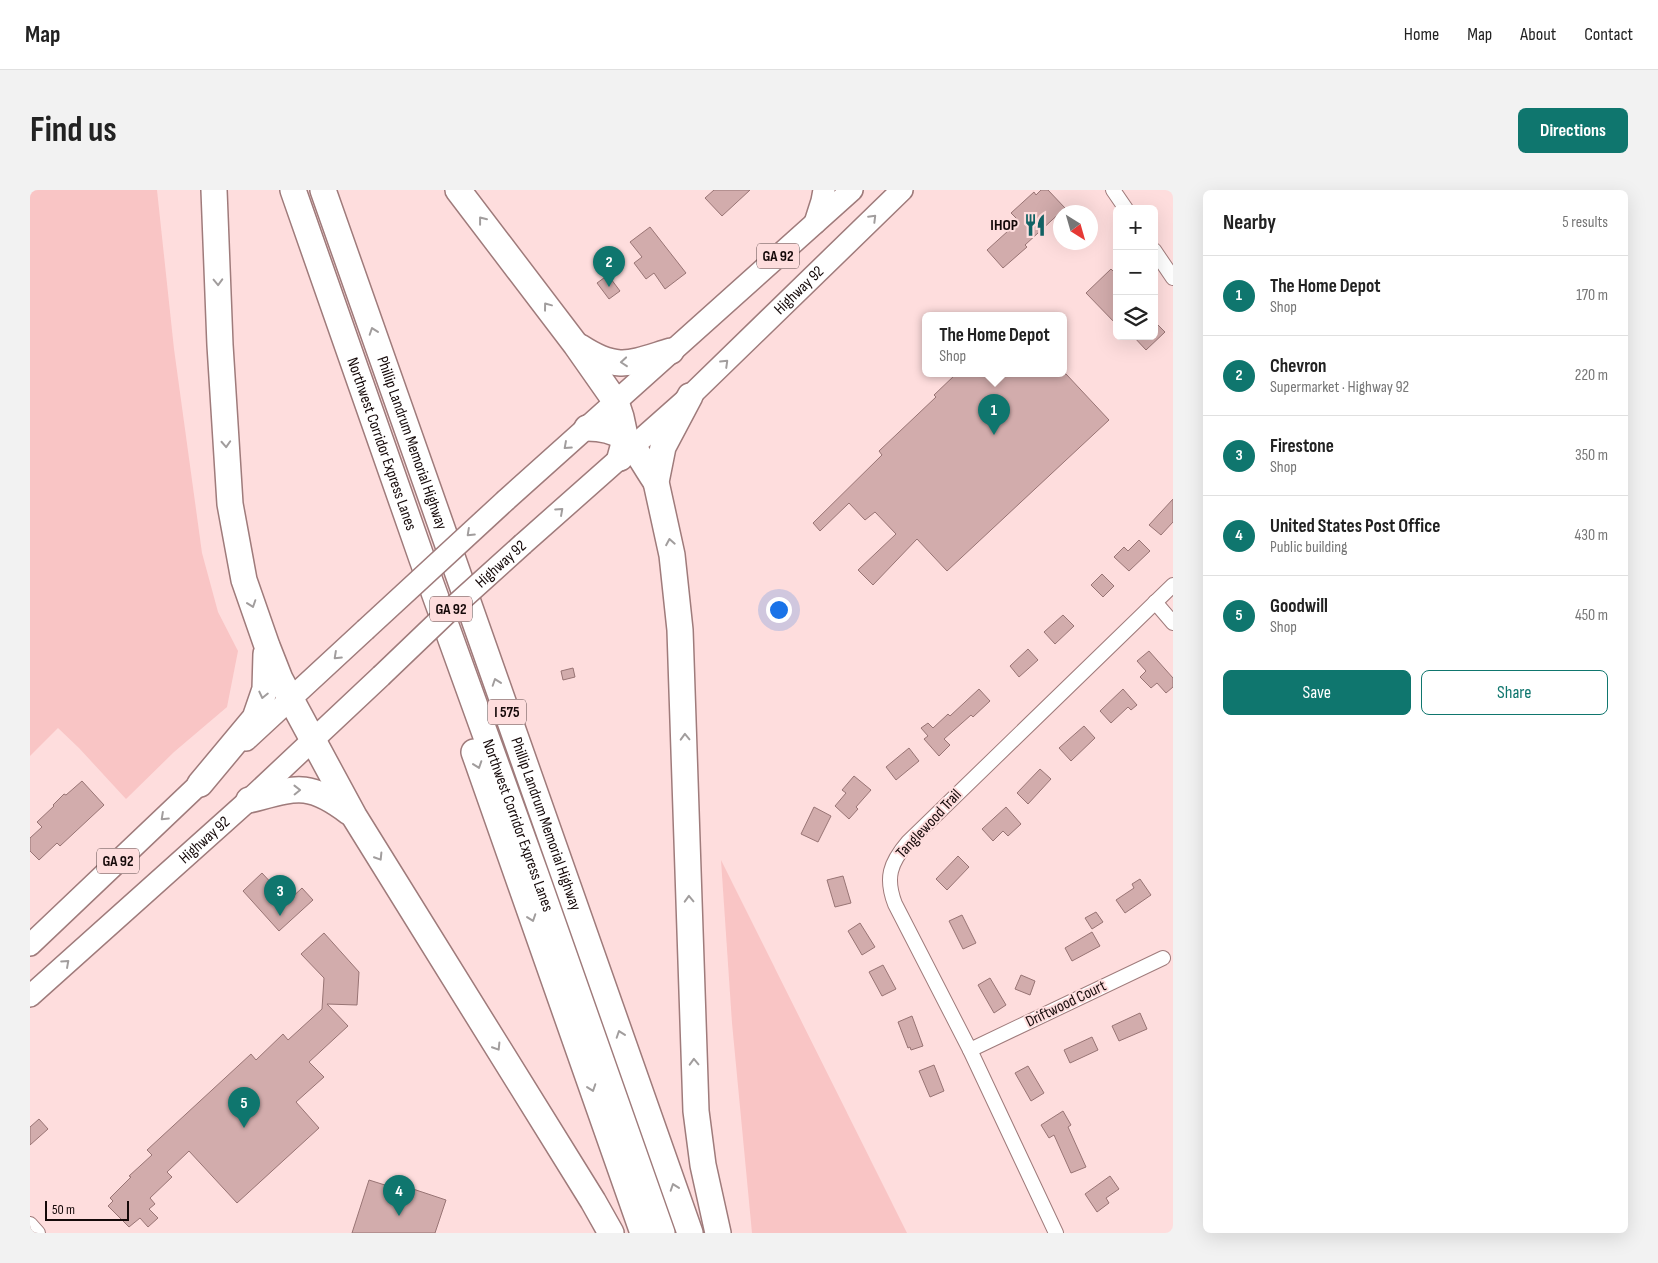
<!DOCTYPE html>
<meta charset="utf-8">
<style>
:root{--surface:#fff;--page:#f2f2f2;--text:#222;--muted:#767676;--line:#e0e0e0;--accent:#0f766e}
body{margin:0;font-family:"Sofia Sans Condensed",sans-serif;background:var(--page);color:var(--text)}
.controls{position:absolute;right:15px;top:15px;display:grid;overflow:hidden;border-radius:8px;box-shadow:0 5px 20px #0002}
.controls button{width:45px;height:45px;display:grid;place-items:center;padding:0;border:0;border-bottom:1px solid var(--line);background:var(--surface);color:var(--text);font:25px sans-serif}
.compass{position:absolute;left:1023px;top:15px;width:45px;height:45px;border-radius:50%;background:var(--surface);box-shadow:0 5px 20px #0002;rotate:143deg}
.scale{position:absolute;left:15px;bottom:12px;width:84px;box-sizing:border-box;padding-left:5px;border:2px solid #150909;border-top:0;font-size:14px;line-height:18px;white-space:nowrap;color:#150909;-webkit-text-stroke:4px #fedddd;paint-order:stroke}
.you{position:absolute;left:748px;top:419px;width:18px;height:18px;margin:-12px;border:4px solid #fff;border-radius:50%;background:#1a73e8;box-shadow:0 0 0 8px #1a73e833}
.badge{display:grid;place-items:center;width:32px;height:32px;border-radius:50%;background:var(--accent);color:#fff;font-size:16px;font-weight:700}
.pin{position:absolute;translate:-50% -41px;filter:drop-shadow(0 1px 2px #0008)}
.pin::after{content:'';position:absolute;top:26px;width:18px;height:15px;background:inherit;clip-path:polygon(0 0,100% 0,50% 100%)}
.popup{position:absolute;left:892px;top:122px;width:145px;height:65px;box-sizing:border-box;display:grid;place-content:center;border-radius:8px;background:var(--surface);filter:drop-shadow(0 1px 4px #0005);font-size:16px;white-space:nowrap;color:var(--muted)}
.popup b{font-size:19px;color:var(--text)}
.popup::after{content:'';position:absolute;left:50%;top:100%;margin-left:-10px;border:10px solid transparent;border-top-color:var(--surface)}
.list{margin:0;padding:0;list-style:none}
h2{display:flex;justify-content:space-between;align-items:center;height:65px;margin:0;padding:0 20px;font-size:21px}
h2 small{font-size:16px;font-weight:400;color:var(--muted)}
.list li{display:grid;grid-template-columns:32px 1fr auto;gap:15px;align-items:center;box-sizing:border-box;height:80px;padding:0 20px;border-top:1px solid var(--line)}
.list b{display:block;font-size:19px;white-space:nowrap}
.list p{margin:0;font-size:16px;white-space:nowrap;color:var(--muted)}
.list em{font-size:16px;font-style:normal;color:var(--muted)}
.actions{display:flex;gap:10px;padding:15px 20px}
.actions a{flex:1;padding:11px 0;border:1px solid var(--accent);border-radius:8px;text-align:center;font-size:18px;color:var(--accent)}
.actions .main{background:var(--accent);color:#fff}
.icon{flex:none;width:28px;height:28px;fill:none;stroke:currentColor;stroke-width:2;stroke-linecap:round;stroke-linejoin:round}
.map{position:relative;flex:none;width:1143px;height:1043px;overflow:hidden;border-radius:8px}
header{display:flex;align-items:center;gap:30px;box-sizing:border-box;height:70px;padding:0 25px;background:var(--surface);border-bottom:1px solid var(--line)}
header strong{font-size:24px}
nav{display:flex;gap:28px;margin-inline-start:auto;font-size:18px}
.intro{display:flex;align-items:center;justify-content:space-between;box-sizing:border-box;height:120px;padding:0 30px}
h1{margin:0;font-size:35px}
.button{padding:12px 22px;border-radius:8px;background:var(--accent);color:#fff;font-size:18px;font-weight:700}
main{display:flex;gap:30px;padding:0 30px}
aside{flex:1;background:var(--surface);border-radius:8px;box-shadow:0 5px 20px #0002}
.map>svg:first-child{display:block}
.green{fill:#f9c5c5}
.building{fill:#d2acac;stroke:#987474}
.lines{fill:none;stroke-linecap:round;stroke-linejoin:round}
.street-casing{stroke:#9f7b7b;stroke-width:16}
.primary-casing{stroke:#9f7b7b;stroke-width:24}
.highway-casing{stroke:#9f7b7b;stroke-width:28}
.street{stroke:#fff;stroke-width:14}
.primary{stroke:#fff;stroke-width:21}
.highway{stroke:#fff;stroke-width:25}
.primary-bridge-casing{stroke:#9f7b7b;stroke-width:24;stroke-linecap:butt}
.primary-bridge{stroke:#fff;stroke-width:21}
.oneway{stroke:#a19d9d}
.labels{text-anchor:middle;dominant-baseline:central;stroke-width:4;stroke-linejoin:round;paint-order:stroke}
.shield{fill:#fedddd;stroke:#5b4949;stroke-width:1}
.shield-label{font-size:15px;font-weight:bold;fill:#150909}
.poi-label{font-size:16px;font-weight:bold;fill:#150909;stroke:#fedddd;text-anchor:end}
.street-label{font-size:16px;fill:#150909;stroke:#fedddd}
</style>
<header>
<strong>Map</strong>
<nav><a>Home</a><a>Map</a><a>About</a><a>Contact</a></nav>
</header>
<div class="intro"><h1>Find us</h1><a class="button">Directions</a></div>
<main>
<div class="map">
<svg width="1143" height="1043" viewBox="0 0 1143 1043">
<rect width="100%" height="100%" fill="#fedddd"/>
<g class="green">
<polygon points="0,0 127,0 144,159 172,363 188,422 208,461 197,517 144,562 96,609 49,558 28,538 0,566"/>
<polygon points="691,670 877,1043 722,1043 702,833"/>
</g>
<g class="building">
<polygon points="684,0 720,0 692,26 675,8"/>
<polygon points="1011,0 1018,0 1035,18 995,55 997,57 973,78 957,60 989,31 981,23 1004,2 1006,5"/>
<polygon points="620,37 656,83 635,99 624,83 616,89 604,73 612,67 600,52"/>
<polygon points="1081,79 1087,85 1087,135 1056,103"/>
<polygon points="578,85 590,101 579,109 567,93"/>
<polygon points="1124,131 1135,142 1116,160 1103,146 1124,146"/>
<polygon points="926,184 1036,184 1079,230 917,381 887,349 843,395 828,380 866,344 845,322 835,330 819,313 790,341 783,333 852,265 849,261 906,207 904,205"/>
<polygon points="1143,309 1143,332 1131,345 1119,335"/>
<polygon points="1109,350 1120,361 1099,381 1084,367 1094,357 1098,361"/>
<polygon points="1072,384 1084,396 1073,407 1061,395"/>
<polygon points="1033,425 1044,436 1025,454 1014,442"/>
<polygon points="998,459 1008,470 989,487 980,476"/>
<polygon points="1119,461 1143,488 1143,497 1136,503 1127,493 1121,498 1110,487 1116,481 1107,471"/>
<polygon points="543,478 545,487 533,490 531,481"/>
<polygon points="949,499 960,511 943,527 941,525 914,549 920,555 909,566 894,549 898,546 891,538 898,533 903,538 918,524 920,526"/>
<polygon points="1093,499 1107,515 1101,520 1098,517 1081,533 1070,521"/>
<polygon points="1054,536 1065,548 1041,571 1029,558"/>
<polygon points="879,558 889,571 866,590 856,577"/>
<polygon points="1010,579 1021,589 998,614 987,603"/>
<polygon points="824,586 841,600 826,617 828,619 819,629 805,616 816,603 812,600"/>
<polygon points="52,591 74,615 30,656 27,653 9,670 0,661 0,648 12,637 7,632 24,616 23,615 34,604 36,605"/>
<polygon points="784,617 801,626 788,652 771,644"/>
<polygon points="976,617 991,634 978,646 973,641 963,651 952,639"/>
<polygon points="928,666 939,677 917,700 906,689"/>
<polygon points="232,683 258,711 272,698 283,710 249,741 213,701"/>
<polygon points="813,686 821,713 805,717 797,690"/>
<polygon points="1110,689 1121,705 1095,723 1086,710 1104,698 1102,694"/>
<polygon points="1066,722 1073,732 1062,739 1055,728"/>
<polygon points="932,725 946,753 933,759 919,731"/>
<polygon points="830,733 845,757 832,765 818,741"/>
<polygon points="1062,742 1070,756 1042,771 1035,758"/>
<polygon points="294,743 329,782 327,815 297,814 318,836 279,872 294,887 266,912 289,938 207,1013 159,961 137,982 142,987 120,1008 125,1014 119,1019 128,1028 118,1037 110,1028 99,1037 78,1016 83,1011 80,1008 101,987 99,986 122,965 117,960 221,864 226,870 253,844 258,850 292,819 294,788 271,764"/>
<polygon points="853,775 866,799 852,806 839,782"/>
<polygon points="991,785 1005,791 1000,805 985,799"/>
<polygon points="960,788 976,815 964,823 948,795"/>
<polygon points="1110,823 1117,839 1089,851 1082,836"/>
<polygon points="882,826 893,856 881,860 880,857 878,858 868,832"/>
<polygon points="1062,847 1068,860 1040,873 1034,860"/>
<polygon points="904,875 914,901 900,907 889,881"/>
<polygon points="998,876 1014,903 1001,911 985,883"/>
<polygon points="1033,921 1041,935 1038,937 1056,977 1041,983 1024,945 1019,948 1011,935"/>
<polygon points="9,929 18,939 0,955 0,937"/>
<polygon points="1080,986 1089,999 1076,1008 1079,1013 1067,1022 1055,1004"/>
<polygon points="339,990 358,996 359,991 416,1010 405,1043 322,1043"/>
</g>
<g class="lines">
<defs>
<g id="street">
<polyline points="1083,0 1096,19"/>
<polyline points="1124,60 1143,88"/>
<polyline points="1125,412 1143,433"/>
<polyline points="940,860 1133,768"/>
<polyline points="0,1034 8,1043"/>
<path d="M1026,1043L940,860L865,714C855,688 860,673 878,652L1143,395"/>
</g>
<g id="primary">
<polyline points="785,33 792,11 794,0"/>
<polyline points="476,310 822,0"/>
<path id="s1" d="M493,354L660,206L872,0"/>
<polyline points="216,550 335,440"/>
<polyline points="0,755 181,583"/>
<path id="s2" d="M0,806L219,610L351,486"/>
</g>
<g id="highway">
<polyline points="184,0 190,155 200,314 214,390 237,456 250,489 324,626 563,1011 581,1043"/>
<path id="s3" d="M263,0L392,369L506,685L632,1043"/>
<path id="s4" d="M293,0L660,1043"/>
<polyline points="428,0 546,155 586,212 591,227 594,241 593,257 590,268"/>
<path d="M550,157C588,182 601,173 641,161"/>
<polyline points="660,206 633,257 626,292 642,365 650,440 666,921 673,975 688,1043"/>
<path d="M557,238C600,238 604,260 626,292"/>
<polyline points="444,562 613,1043"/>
<polyline points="170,594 225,528 235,499 236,464"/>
<path d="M219,610C266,598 278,591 319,622"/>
</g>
</defs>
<use href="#street" class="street-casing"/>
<use href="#primary" class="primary-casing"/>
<use href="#highway" class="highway-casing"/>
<use href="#street" class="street"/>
<use href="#primary" class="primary"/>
<use href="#highway" class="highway"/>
<defs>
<g id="primary-bridge">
<polyline points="335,440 476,310"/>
<path id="s5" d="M351,486L421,419L493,354"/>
</g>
</defs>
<use href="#primary-bridge" class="primary-bridge-casing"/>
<use href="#primary-bridge" class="primary-bridge"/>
</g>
<defs><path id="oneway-chevron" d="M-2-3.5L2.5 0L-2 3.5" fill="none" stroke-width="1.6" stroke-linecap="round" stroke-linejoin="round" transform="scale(1.25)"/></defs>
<g class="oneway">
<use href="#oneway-chevron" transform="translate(843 28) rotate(-45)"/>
<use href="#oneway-chevron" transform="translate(452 30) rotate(-128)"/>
<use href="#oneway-chevron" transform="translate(188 92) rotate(88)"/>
<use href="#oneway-chevron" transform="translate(517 116) rotate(-127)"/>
<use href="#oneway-chevron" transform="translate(343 141) rotate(-109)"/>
<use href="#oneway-chevron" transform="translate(594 172) rotate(175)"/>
<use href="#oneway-chevron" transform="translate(695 173) rotate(-44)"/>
<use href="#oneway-chevron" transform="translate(196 254) rotate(87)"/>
<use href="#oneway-chevron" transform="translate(537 256) rotate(138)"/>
<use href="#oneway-chevron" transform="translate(530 321) rotate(-42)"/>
<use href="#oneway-chevron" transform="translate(440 343) rotate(137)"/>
<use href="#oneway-chevron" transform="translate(640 352) rotate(-100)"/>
<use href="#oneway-chevron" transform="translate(222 414) rotate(71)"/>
<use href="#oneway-chevron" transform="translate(307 466) rotate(137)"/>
<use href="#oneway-chevron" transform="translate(466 492) rotate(-109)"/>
<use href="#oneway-chevron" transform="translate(233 505) rotate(103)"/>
<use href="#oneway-chevron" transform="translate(655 547) rotate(-92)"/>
<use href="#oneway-chevron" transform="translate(448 575) rotate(71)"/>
<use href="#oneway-chevron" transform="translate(267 600) rotate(-1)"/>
<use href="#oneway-chevron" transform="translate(134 627) rotate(137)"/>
<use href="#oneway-chevron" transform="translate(349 667) rotate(58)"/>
<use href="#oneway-chevron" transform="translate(659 709) rotate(-92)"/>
<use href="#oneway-chevron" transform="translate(502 728) rotate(71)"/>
<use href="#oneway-chevron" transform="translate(36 773) rotate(-42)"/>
<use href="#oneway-chevron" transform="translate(590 844) rotate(-109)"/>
<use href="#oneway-chevron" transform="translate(467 857) rotate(58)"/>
<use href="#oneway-chevron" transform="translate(664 872) rotate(-92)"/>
<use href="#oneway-chevron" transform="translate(562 898) rotate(71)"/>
<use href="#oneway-chevron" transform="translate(644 997) rotate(-109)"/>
</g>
<defs>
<symbol id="restaurant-bare" viewBox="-9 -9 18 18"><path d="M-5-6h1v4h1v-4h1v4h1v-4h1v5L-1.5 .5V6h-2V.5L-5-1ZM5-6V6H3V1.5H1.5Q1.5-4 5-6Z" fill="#126365" stroke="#fedddd" stroke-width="2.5" paint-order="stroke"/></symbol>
</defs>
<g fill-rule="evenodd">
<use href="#restaurant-bare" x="989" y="19" width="32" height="32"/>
</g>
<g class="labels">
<g class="shield">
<rect x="727" y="53.5" width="42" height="25" rx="4"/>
<rect x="400" y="406.5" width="42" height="25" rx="4"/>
<rect x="458" y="509.5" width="38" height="25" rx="4"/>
<rect x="67" y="658.5" width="42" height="25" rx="4"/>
</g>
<g class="shield-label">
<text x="748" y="66">GA 92</text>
<text x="421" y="419">GA 92</text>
<text x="477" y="522">I 575</text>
<text x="88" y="671">GA 92</text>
</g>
<g class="poi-label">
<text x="988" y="35">IHOP</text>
</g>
<g class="street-label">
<text stroke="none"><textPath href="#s1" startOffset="375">Highway 92</textPath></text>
<text stroke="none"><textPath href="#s3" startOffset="269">Northwest Corridor Express Lanes</textPath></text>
<text stroke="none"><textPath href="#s4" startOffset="268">Phillip Landrum Memorial Highway</textPath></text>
<text stroke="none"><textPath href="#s5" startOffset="164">Highway 92</textPath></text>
<text stroke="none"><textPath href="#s3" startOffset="674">Northwest Corridor Express Lanes</textPath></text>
<text transform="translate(899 634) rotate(-47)">Tanglewood Trail</text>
<text stroke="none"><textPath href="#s4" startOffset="672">Phillip Landrum Memorial Highway</textPath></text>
<text stroke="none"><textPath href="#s2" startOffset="234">Highway 92</textPath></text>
<text transform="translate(1036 814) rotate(-26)">Driftwood Court</text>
</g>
</g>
</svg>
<div class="controls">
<button>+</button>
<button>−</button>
<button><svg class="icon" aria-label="layers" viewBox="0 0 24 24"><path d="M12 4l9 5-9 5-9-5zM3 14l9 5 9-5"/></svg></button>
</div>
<svg class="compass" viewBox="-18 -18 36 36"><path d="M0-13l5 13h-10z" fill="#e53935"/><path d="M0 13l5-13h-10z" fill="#767676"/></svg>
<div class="scale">50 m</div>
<div class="you"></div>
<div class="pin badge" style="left:964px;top:245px">1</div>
<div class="popup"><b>The Home Depot</b>Shop</div>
<div class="pin badge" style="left:579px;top:97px">2</div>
<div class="pin badge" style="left:250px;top:726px">3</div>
<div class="pin badge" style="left:369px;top:1026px">4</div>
<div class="pin badge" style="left:214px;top:938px">5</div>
</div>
<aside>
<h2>Nearby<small>5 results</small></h2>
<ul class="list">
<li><span class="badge">1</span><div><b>The Home Depot</b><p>Shop</p></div><em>170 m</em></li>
<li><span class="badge">2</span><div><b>Chevron</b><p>Supermarket · Highway 92</p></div><em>220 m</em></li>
<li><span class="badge">3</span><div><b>Firestone</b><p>Shop</p></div><em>350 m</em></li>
<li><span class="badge">4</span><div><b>United States Post Office</b><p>Public building</p></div><em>430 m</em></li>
<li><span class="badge">5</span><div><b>Goodwill</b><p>Shop</p></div><em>450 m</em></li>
</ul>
<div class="actions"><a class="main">Save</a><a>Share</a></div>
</aside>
</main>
